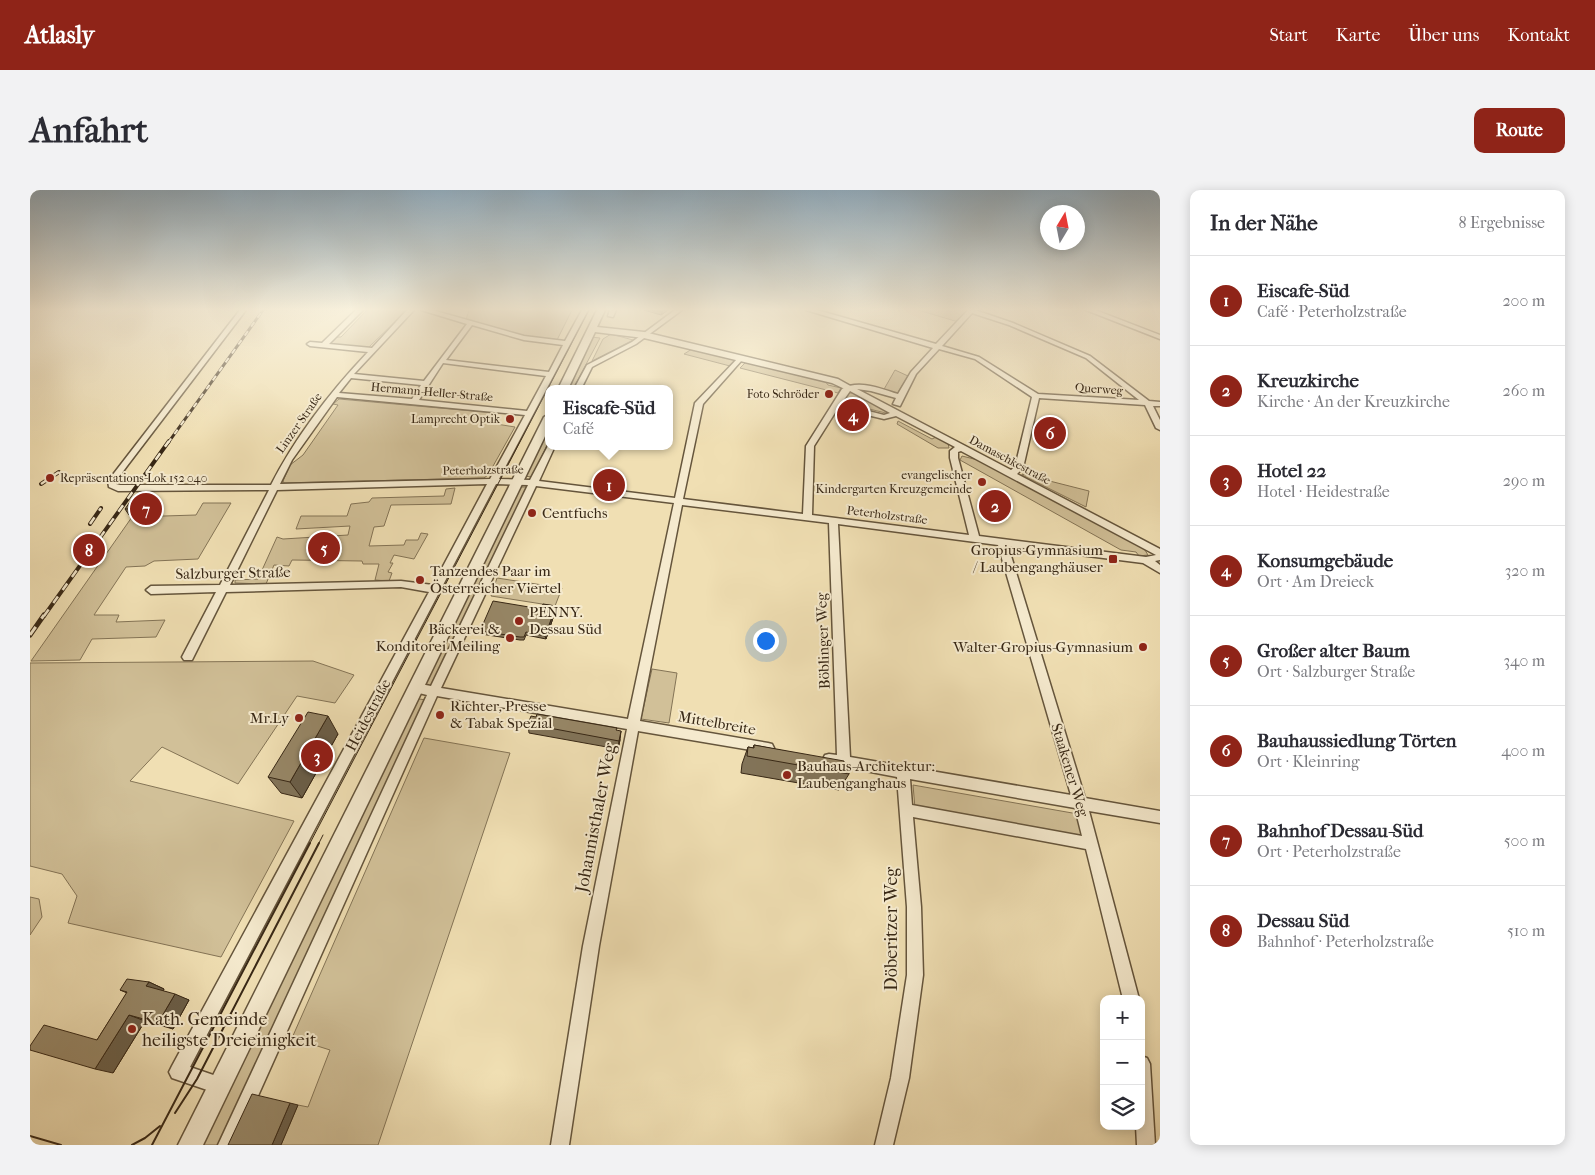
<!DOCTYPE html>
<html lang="de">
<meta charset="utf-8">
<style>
:root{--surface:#fff;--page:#f2f2f3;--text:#2b2b33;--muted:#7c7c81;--line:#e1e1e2;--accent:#8f2418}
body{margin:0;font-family:"IM FELL French Canon",serif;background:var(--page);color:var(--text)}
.controls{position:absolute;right:15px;bottom:15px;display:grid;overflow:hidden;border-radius:10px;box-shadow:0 2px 12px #0003}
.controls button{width:45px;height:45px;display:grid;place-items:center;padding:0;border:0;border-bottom:1px solid var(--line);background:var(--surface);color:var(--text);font:25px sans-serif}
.compass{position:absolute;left:1010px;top:15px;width:45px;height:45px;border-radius:50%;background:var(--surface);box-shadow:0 2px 12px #0003;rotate:10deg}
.you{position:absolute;left:735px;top:450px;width:18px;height:18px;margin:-12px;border:4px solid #fff;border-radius:50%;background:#1a73e8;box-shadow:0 0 0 8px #1a73e833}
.badge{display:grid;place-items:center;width:32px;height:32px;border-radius:50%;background:var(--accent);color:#fff;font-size:16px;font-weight:700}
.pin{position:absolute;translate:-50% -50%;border:2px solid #fff;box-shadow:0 1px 5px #0006}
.popup{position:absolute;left:515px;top:195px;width:128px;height:65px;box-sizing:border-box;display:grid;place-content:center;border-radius:10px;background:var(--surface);filter:drop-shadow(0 1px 4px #0005);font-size:16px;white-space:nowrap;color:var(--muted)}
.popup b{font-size:19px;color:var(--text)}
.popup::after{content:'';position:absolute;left:50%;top:100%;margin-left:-10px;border:10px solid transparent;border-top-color:var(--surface)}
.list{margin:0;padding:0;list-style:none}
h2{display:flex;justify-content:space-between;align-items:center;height:65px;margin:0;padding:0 20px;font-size:21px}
h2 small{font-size:16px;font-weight:400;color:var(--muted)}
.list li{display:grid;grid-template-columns:32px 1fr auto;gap:15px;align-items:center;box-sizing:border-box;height:90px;padding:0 20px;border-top:1px solid var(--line)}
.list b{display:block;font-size:19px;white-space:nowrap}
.list p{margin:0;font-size:16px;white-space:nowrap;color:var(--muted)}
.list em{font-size:16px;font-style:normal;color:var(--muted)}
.icon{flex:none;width:28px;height:28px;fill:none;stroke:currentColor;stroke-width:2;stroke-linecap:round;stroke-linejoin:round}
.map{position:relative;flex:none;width:1130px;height:955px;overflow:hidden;border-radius:10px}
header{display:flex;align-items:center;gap:30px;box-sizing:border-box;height:70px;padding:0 25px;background:var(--accent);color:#fff}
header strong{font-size:24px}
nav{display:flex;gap:28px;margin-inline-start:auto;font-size:18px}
.intro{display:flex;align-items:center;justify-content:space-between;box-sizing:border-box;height:120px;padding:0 30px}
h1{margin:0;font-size:35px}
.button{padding:12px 22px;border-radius:10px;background:var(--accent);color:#fff;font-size:18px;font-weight:700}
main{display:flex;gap:30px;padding:0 30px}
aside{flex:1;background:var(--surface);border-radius:10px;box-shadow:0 2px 12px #0003}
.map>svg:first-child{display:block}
.green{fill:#d1c098;stroke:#847456}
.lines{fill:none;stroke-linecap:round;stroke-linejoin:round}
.minor-casing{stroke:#65553c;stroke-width:3}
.tertiary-casing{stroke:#65553c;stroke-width:3}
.minor{fill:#f5eace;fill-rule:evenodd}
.tertiary{fill:#f5eace;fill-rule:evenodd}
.tram-far1{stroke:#372715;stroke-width:1}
.tram{stroke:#372715;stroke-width:2}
.rail-far2-casing{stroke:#372715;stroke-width:3}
.rail-far1-casing{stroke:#372715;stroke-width:4}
.rail-casing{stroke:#372715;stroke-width:5}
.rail-far2{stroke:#f5eace;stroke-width:2;stroke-dasharray:5.5;stroke-linecap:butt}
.rail-far1{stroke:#f5eace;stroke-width:2.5;stroke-dasharray:8;stroke-linecap:butt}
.rail{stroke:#f5eace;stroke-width:3;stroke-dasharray:10;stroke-linecap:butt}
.wall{fill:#827459;stroke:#372715}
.shaded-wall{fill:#6a5e48;stroke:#372715}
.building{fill:#978767;stroke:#372715}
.poi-dot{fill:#8f2418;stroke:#f5eace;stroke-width:2}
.labels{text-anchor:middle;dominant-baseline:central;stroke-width:4;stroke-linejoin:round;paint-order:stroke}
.far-street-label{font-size:12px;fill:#372715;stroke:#f5eace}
.far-poi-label{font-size:12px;fill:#372715;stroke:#f5eace;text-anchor:end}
.poi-label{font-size:15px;fill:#372715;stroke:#f5eace;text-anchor:start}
.street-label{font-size:15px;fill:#372715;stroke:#f5eace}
.near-street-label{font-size:18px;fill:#372715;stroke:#f5eace}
.near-poi-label{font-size:18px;fill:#372715;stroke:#f5eace;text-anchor:start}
</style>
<header>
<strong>Atlasly</strong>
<nav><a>Start</a><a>Karte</a><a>Über uns</a><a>Kontakt</a></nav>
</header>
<div class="intro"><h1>Anfahrt</h1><a class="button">Route</a></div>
<main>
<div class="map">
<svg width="1130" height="955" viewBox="0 0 1130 955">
<rect width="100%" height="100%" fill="#f0dfb3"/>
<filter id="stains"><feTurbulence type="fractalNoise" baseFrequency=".004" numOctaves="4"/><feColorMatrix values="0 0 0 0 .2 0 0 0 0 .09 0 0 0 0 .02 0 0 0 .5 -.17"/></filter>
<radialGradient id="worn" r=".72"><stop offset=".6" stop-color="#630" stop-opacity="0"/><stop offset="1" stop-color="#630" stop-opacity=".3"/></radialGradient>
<g class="green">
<polygon points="337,120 377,120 338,158 300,154 307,147 311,147"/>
<polygon points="439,120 542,120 527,150 493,146 436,130"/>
<polygon points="888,120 939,120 929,131 925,131"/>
<polygon points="581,144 603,150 562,171 573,149"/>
<polygon points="561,147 570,148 543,199 536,199"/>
<polygon points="662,159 702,169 704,171 700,176 654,164"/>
<polygon points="716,172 795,191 798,195 811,198 808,203 710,178"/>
<polygon points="865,180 878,186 867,204 853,201"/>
<polygon points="820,203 825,203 860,224 810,212 815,204"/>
<polygon points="309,209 465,223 460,233 485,237 458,285 454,288 254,293 253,291 260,275 273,265 308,215 303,214"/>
<polygon points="868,231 902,249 906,247 918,253 919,258 908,258 867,234"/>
<polygon points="519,233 519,251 502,287 493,286"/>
<polygon points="932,266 952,271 1113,357 1118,365 1109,366 1106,362 1091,360 930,270"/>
<polygon points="992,284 1059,301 1056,317 992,285"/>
<polygon points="491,297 498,297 401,498 389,496"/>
<polygon points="425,298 421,314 361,315 354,336 344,337 339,356 374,355 376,350 388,350 391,343 398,344 384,369 364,365 360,373 363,373 358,382 362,383 359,391 345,390 349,374 333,374 332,371 262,370 259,376 244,375 236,394 205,393 205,390 228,389 247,347 253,349 318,345 320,336 266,339 271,326 317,326 321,314 339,312 342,308 414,306 416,299"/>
<polygon points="173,313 201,313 168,369 124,371 115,376 96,377 64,425 89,425 86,432 135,430 126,447 62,449 50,470 1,471 102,327 166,325"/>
<polygon points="467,388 532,398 525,416 461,406"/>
<polygon points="283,471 324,485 305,513 267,506 208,594 132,557 100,591 264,631 191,767 38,733 47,706 32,684 0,676 0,473"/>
<polygon points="622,479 647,483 639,533 611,529"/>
<polygon points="383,508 396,510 192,955 167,955"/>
<polygon points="394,548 480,563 348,955 251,955 268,915 278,917 300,860 262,848"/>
<polygon points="883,595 1048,624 1055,650 885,618"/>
<polygon points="0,707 9,709 12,727 0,745"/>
</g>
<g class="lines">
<defs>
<g id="minor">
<path d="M210,120H216L97,276L86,291V294L90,295H241C266,246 301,201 338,162L280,156L277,154L280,152L292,153L326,120H333L299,154L342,158L377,120H384L324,184L394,191L437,134L391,120H402L494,146L535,151L552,120H558L469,289L500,290L519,254V256H525L509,291L645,308L665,213L708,168H712V170L673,214L653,309L773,324L776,256L812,199C829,189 851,199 868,204L881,182L903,158L776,120H787L906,154L938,120H945L983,133L1060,166L1119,211L1130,212V216H1123L1130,230V240L1126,238L1115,215L1009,208L993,278L987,284L1130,359V370L1125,371L1130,375V383L1113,373L978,356L1055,608L1130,621V633L1059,621L1109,809H1093L1056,659L883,627L891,717L893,785L879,888L863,955H845L861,888L877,785V717L867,587L799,574L795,573L793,569L795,565L799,564L807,565L799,333L652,315L610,531L738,553L742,554L744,558L742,562L738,563L608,541L569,756L539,955H521L553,756L597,539L407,506L206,955H188L397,505L381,501L379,498L381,495L385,493L401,496L498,295L466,294L160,877L195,889L198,895L195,901L189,904L142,888L139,882L142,876L399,402L371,397L196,402L162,470H154L152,467L186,402L121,404L116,400L121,396L190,395L239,300L88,301L79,297L78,291ZM942,123L979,135L1056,168L1109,210L1008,204L949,167L912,156ZM442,135L494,150L533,155L519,182L416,170ZM909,159L945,169L1002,207L985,277L981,280L827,199L841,201L866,208L863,214L870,216L886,184ZM413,173L516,186L497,221L389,210ZM321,188L391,195L382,209L309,203ZM820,201L860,223L854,225L811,214ZM307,207L495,225L460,289L250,294L262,270ZM808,218L854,229L866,226L925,257L920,261V268L939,345L782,325L784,256ZM931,261L1126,365L1116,367L949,346L928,268V262ZM457,294L403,395L371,391L200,395L247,300ZM506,296L644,313L598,529L411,498ZM808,334L968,355L1041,605L820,567ZM880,589L1045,618L1052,646L882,615Z"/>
<polygon points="580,120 586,120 583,127 578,126"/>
<polygon points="645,120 652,120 606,154 562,177 551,199 544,199 557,175 602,152"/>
<polygon points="1056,120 1065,120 1130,145 1130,149"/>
<polygon points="1111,866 1117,868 1120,874 1125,955 1107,955 1106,936 1111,936"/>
</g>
<g id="tertiary">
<polygon points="567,120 575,120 567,137 614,142 808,189 824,198 819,201 802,193 614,148 565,142 538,199 528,199"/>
<polygon points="519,224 519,238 173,955 148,955 514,227"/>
</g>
</defs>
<use href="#minor" class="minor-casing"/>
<use href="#tertiary" class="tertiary-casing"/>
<use href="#minor" class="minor"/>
<use href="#tertiary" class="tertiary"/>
<g class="tram-far1">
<polyline points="279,655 559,120"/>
<polyline points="288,655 293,645"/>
</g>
<g class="tram">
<polyline points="145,923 167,889 289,653"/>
<polyline points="0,946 31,955"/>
<polyline points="102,955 115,948 130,936"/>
<polyline points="122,955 280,653"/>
</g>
<defs>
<polyline id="rail-far2" points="138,253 233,120"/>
<g id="rail-far1">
<polyline points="11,294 29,282"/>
<polyline points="60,334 71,318"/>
<polyline points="14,426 139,251"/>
</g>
<polyline id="rail" points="0,445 14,425"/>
</defs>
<use href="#rail-far2" class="rail-far2-casing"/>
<use href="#rail-far1" class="rail-far1-casing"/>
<use href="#rail" class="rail-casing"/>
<use href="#rail-far2" class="rail-far2"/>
<use href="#rail-far1" class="rail-far1"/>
<use href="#rail" class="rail"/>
</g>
<g class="wall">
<polygon points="614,120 638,120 631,125"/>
<polygon points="127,309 131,315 125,325 99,325 95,319"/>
<polygon points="511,419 526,419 516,449 496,445 494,450 490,450 451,444 450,441"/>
<polygon points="498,534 587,541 590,550 588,559 499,543"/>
<polygon points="308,544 272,608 251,603 238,587"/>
<polygon points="724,555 814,573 819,584 809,600 711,583 712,574 718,557 723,558"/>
<polygon points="119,792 134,799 133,801 159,810 143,839 115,831 83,883 67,850 97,803 90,800"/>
</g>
<g class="shaded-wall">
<polygon points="634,120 638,120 631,125 632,122"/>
<polygon points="127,309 131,315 125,325 120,318"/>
<polygon points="526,416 526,419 516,449 515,446"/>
<polygon points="298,526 308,544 272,608 260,592"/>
<polygon points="591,541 590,550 588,559 589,551"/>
<polygon points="119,792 134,799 132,803 116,796"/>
<polygon points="145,804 159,810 143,839 128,833"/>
<polygon points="99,825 115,831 83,883 65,879"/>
<polygon points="260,913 268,915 251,955 242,955"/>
</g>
<g class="building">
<polygon points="624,120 634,120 632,122"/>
<polygon points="102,309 127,309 120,318 95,319"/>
<polygon points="463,411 511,419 513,414 526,416 515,446 496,442 494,447 490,447 450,441"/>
<polygon points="278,522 298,526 260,592 238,587"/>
<polygon points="507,524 587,538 586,540 591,541 589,551 498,534 501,526 506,527"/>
<polygon points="724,555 814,571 814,573 819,574 819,584 717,566 718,557 724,558"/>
<polygon points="97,789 119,792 116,796 145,804 128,833 99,825 65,879 0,860 0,856 14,835 67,850 97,802 90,800"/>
<polygon points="222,904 260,913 242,955 198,955"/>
</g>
<linearGradient id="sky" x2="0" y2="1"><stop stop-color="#92acbd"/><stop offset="0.47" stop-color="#f8f1dd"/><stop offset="1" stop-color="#f8f1dd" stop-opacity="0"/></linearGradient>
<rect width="1130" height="254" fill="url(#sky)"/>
<g class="poi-dot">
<circle cx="799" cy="204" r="5"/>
<circle cx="480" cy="229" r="5"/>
<circle cx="20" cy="288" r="5"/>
<circle cx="952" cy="292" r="5"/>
<circle cx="502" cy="323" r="5"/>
<rect x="1078" y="364" width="10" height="10" rx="2.5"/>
<circle cx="390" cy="390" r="5"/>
<circle cx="489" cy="431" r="5"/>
<circle cx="480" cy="448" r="5"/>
<circle cx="1113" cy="457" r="5"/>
<circle cx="410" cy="525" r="5"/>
<circle cx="269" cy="528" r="5"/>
<circle cx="757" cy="585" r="5"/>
<circle cx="102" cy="839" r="5"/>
</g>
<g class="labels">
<g class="far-street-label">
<text transform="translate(1069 199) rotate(4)">Querweg</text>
<text transform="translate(402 202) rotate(5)">Hermann-Heller-Straße</text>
<text transform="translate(269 233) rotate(-55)">Linzer Straße</text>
<text transform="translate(980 270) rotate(28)">Damaschkestraße</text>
<text transform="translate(453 280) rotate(-1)">Peterholzstraße</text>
<text transform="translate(857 325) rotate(7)">Peterholzstraße</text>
</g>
<g class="far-poi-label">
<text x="789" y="204">Foto Schröder</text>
<text x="470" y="229">Lamprecht Optik</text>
<text x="942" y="285">evangelischer<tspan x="942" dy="14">Kindergarten Kreuzgemeinde</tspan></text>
<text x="30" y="288" text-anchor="start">Repräsentations-Lok 152 040</text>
</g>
<g class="poi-label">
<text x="512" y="323">Centfuchs</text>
<text x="1073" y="360" text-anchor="end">Gropius-Gymnasium<tspan x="1073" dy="17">/ Laubenganghäuser</tspan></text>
<text x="400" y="381">Tanzendes Paar im<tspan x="400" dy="17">Österreicher Viertel</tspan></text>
<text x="499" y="422">PENNY.<tspan x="499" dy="17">Dessau Süd</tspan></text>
<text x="470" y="439" text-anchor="end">Bäckerei &amp;<tspan x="470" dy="17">Konditorei Meiling</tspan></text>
<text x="1103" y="457" text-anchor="end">Walter-Gropius-Gymnasium</text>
<text x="420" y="516">Richter, Presse<tspan x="420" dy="17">&amp; Tabak Spezial</tspan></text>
<text x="259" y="528" text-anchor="end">Mr.Ly</text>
<text x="767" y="576">Bauhaus-Architektur:<tspan x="767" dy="17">Laubenganghaus</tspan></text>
</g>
<g class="street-label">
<text transform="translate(203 383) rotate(-1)">Salzburger Straße</text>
<text transform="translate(793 451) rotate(-92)">Böblinger Weg</text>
<text transform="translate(338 525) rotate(-62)">Heidestraße</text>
<text transform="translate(687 533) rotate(10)">Mittelbreite</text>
<text transform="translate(1040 580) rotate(73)">Staakener Weg</text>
</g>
<g class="near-street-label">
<text transform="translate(566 628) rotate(-79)">Johannisthaler Weg</text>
<text transform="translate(861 739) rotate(-90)">Döberitzer Weg</text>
</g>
<g class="near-poi-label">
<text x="112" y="829">Kath. Gemeinde<tspan x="112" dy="21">heiligste Dreieinigkeit</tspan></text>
</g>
</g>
<rect width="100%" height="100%" filter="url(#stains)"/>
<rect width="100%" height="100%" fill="url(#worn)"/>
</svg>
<div class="controls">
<button>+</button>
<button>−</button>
<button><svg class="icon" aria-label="layers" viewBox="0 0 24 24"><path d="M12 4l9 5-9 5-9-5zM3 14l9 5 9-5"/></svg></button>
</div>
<svg class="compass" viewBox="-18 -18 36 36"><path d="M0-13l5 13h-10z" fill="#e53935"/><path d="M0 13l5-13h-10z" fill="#7c7c81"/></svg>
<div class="you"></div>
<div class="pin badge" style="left:579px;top:295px">1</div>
<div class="popup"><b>Eiscafe-Süd</b>Café</div>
<div class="pin badge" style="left:965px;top:316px">2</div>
<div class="pin badge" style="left:287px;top:566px">3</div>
<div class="pin badge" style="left:823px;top:225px">4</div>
<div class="pin badge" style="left:294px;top:358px">5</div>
<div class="pin badge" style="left:1020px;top:243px">6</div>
<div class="pin badge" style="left:116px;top:319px">7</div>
<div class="pin badge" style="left:59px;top:360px">8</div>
</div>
<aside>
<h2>In der Nähe<small>8 Ergebnisse</small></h2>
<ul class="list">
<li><span class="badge">1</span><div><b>Eiscafe-Süd</b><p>Café · Peterholzstraße</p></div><em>200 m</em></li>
<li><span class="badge">2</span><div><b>Kreuzkirche</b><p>Kirche · An der Kreuzkirche</p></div><em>260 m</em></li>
<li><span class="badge">3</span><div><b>Hotel 22</b><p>Hotel · Heidestraße</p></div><em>290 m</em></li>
<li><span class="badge">4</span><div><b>Konsumgebäude</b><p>Ort · Am Dreieck</p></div><em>320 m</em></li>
<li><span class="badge">5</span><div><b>Großer alter Baum</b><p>Ort · Salzburger Straße</p></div><em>340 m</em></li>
<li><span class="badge">6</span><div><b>Bauhaussiedlung Törten</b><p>Ort · Kleinring</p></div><em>400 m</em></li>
<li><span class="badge">7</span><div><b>Bahnhof Dessau-Süd</b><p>Ort · Peterholzstraße</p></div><em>500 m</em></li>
<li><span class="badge">8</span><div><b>Dessau Süd</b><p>Bahnhof · Peterholzstraße</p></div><em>510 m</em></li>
</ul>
</aside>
</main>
